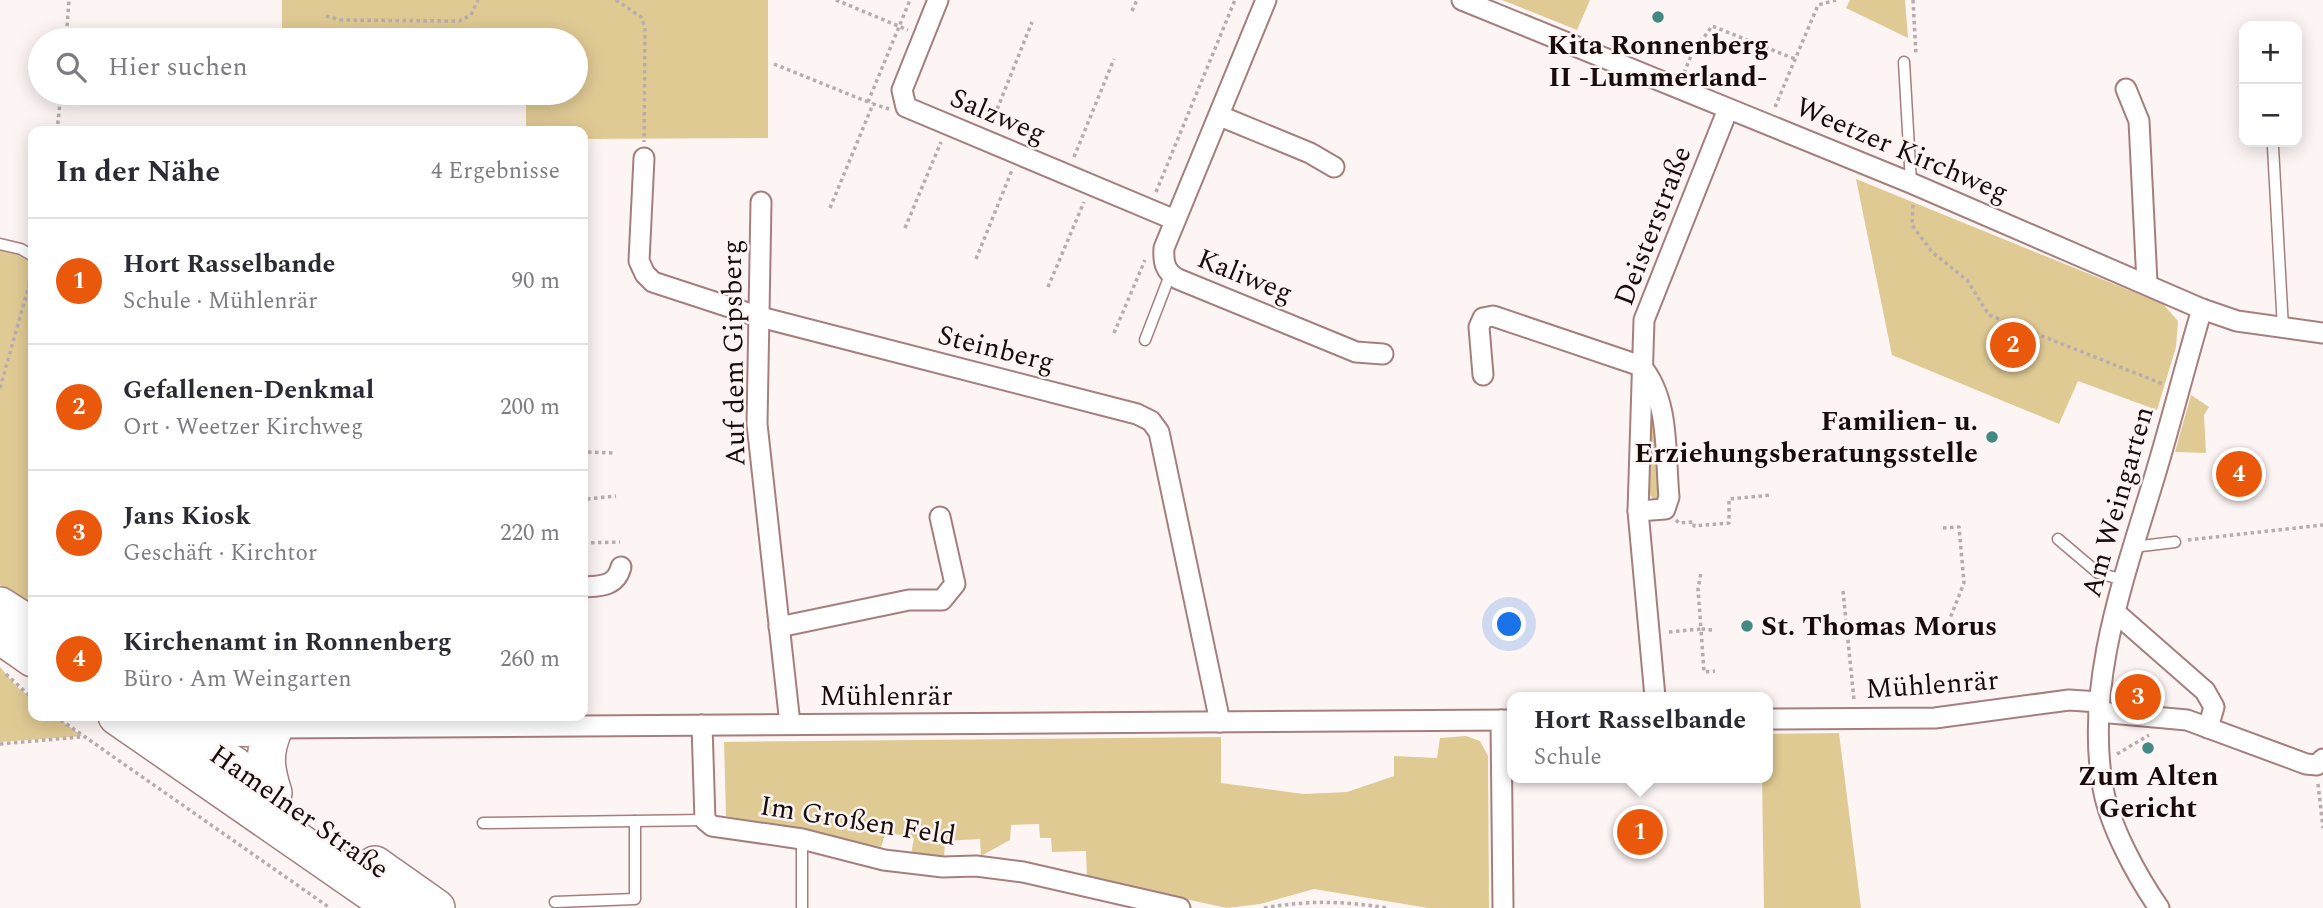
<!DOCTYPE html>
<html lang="de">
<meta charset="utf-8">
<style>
:root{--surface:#fff;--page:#f2f2f3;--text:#2b2b33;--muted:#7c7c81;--line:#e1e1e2;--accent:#ea580c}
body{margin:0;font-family:Spectral,serif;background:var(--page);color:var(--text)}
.controls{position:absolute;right:21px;top:21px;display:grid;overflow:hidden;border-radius:14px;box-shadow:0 4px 18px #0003}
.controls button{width:63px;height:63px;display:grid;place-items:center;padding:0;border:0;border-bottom:2px solid var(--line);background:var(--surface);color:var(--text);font:35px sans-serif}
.you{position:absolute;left:1510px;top:625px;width:24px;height:24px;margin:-18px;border:5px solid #fff;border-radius:50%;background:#1a73e8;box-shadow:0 0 0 10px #1a73e833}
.badge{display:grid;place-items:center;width:46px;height:46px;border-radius:50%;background:var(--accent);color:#fff;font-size:23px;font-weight:700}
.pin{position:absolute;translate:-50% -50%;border:4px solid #fff;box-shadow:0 2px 7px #0006}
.popup{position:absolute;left:1507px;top:692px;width:266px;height:91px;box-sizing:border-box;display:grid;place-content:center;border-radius:14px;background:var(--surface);filter:drop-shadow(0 2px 5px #0005);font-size:23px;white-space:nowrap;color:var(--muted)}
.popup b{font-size:26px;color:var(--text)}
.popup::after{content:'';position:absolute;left:50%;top:100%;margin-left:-14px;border:14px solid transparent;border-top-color:var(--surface)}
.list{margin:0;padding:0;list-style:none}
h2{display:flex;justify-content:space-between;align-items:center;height:91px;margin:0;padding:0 28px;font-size:30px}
h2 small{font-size:23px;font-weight:400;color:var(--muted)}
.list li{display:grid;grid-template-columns:46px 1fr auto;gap:21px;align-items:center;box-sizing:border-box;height:126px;padding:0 28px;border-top:2px solid var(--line)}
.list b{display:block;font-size:26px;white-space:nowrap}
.list p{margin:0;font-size:23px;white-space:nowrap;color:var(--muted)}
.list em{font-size:23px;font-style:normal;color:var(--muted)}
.icon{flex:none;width:38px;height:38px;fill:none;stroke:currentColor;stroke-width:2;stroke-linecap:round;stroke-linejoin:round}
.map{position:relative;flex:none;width:2323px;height:908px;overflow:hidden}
.search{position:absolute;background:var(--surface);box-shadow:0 4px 18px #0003;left:28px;top:28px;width:560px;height:77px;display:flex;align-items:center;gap:18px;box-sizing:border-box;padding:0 24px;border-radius:38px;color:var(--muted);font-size:26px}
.panel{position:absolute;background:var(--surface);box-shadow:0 4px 18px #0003;left:28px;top:126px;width:560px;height:595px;border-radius:14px}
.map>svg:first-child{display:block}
.green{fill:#e0ca94}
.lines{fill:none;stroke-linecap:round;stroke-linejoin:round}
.lane-casing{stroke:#a57f7d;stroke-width:13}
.street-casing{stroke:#a57f7d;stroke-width:23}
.highway-casing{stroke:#a57f7d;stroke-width:40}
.path{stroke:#b7adad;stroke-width:3.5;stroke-dasharray:3.5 3.5;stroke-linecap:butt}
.lane{stroke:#fff;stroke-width:10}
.street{stroke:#fff;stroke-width:19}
.highway{stroke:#fff;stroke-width:37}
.poi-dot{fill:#428984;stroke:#fdf4f4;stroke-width:2.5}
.labels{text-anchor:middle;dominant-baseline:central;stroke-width:5;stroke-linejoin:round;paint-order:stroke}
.poi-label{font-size:28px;font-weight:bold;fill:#180b0a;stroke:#fdf4f4}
.street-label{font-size:28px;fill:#180b0a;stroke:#fdf4f4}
</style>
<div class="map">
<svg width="2323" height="908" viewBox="0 0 2323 908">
<rect width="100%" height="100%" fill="#fdf4f4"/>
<g class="green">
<polygon points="282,0 768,0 768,138 583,139 583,131 526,131 526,93 576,93 576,40 526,40 525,37 282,39"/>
<polygon points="1502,0 1590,0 1577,30"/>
<polygon points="1850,0 1905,0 1908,38 1846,8"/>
<polygon points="1856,179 2163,304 2178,321 2176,347 2157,410 2078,381 2059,424 1892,355"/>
<polygon points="0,244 33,256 30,535 33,541 33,607 0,585"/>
<polygon points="2191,395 2209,407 2204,415 2206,453 2175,452"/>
<polygon points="1655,410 1660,500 1655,501 1649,494 1650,413"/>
<polygon points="0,667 17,687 33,699 33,716 55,716 82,736 0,742"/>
<polygon points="1839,733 1861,908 1764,908 1762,778 1768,778 1768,734"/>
<polygon points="1466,736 1480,741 1488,756 1489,908 1428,908 1314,889 1260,904 1227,908 1087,878 1086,851 1052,852 1051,838 1040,838 1039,824 1011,825 1010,840 981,856 980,839 945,841 944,858 911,855 914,838 886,832 881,847 726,816 724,742 1221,737 1221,783 1304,794 1347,792 1394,776 1394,756 1437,758 1440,738"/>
</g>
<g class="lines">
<defs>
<g id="lane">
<polyline points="1904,62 1911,183"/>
<polyline points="2273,147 2283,328"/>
<polyline points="0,244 21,249 33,256"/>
<polyline points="1145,340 1170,275"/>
<polyline points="2058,539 2098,573 2124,580"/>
<polyline points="2133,547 2175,542"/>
<polyline points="483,823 705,820"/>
<polyline points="802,839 802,908"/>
<polyline points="555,902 635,899 635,821"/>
</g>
<g id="street">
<polyline points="938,0 902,90 906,107 1175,220"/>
<path d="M1266,0L1164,248C1163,262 1165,272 1178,279L1356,352L1383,354"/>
<polyline points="1462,0 1911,183 2202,309 2237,321 2323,333"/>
<polyline points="2126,89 2139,121 2147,283"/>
<polyline points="1220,116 1310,153 1334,167"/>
<polyline points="644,158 639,261 645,274 653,282 760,317 1137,414 1151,421 1159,432 1220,722"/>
<polyline points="761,202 757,424 790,724"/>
<polyline points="1483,375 1479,327 1483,318 1493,316 1641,366"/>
<path d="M1638,511L1665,509L1669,497C1665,455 1670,399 1641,366"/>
<path d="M583,587C600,586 616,587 621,567"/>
<polyline points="2116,613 2205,691 2214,707 2208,728"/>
<polyline points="779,627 909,600 942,600 955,584 940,517"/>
<polyline points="1655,697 1638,511 1644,320 1728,109"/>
<polyline points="2099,712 2187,720 2306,764 2317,765 2323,759"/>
<polyline points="1768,719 1935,718 2069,700 2099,702"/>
<polyline points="1501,720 1503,908"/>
<polyline points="702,725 705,820 712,826 802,839 884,860 943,867 976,866 1023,872 1180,908"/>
<polyline points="274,728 1512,720"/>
<path d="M2159,908C2137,876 2110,827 2103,788C2084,682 2126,573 2156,472C2172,418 2186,363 2202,309"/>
</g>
<g id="highway">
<polyline points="0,606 33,627"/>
<polyline points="0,635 33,658"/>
<polyline points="117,716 394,908"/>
<polyline points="162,716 239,769"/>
<path d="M177,726L274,728C263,753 265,768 273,793"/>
<polyline points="375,865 436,908"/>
</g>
</defs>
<use href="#lane" class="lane-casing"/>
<use href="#street" class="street-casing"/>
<use href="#highway" class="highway-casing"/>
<g class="path">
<polyline points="616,0 641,17 645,27 644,142"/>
<polyline points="836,0 908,30"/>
<polyline points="1913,0 1916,55"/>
<polyline points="1132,11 1137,0"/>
<polyline points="326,16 341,20 459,21 471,15 478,0"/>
<polyline points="66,40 69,0"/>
<polyline points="774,64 868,102"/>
<polyline points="1684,73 1691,56 1712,26 1795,59"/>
<polyline points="868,102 910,0"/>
<polyline points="1775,107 1818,5 1836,0"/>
<polyline points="992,122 1032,22"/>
<polyline points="57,131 61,93"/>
<polyline points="1074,157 1114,59"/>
<polyline points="1156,192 1235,0"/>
<polyline points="1913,205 1912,225 1932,252 1967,280 1989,315 2163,384"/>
<polyline points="830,208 873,104 889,109"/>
<polyline points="905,228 941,142"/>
<polyline points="976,259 1012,170"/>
<polyline points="1048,287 1084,202"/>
<polyline points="1114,333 1145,260"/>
<polyline points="0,388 33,271"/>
<polyline points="588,452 613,453"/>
<polyline points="587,499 616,496"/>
<polyline points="1676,520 1679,523 1694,522 1694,526 1729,523 1729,499 1772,495"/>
<polyline points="1943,528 1959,527 1964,583 1949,621"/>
<polyline points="2188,540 2323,525"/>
<polyline points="584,543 620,542"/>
<polyline points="1843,591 1854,700"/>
<polyline points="1712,630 1701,629 1704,672 1715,671"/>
<polyline points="1669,632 1701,629 1698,589 1701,572"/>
<polyline points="6,674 33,699"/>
<polyline points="55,716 330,908"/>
<polyline points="0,744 80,737"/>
<polyline points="2117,754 2149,735"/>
<polyline points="2318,784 2323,828"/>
<path d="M1264,908C1310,900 1341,901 1388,908"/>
</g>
<use href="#lane" class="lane"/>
<use href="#street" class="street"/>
<use href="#highway" class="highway"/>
</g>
<g class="poi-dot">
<circle cx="1658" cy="17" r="7"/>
<circle cx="1992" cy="437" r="7"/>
<circle cx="1747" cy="626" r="7"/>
<circle cx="2148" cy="748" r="7"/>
</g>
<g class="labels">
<g class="poi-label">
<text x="1658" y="45">Kita Ronnenberg<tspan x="1658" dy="32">II -Lummerland-</tspan></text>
<text x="1978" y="421" text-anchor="end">Familien- u.<tspan x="1978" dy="32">Erziehungsberatungsstelle</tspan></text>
<text x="1761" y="626" text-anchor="start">St. Thomas Morus</text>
<text x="2148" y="776">Zum Alten<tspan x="2148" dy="32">Gericht</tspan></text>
</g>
<g class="street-label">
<text transform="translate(998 116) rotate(23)">Salzweg</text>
<text transform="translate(1902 150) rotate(23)">Weetzer Kirchweg</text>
<text transform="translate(1653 226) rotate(-69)">Deisterstraße</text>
<text transform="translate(1245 276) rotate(22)">Kaliweg</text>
<text transform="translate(996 349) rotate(14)">Steinberg</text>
<text transform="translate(734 353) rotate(-91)">Auf dem Gipsberg</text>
<text transform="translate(2118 502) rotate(-74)">Am Weingarten</text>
<text transform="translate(1932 685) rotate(-4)">Mühlenrär</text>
<text x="886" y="696">Mühlenrär</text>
<text transform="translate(299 812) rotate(35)">Hamelner Straße</text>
<text transform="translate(858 821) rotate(9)">Im Großen Feld</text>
</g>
</g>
</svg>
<div class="controls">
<button>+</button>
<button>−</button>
</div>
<div class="you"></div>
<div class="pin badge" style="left:1640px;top:832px">1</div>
<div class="popup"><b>Hort Rasselbande</b>Schule</div>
<div class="pin badge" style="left:2013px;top:345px">2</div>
<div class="pin badge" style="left:2138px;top:697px">3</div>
<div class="pin badge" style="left:2239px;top:474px">4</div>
<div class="search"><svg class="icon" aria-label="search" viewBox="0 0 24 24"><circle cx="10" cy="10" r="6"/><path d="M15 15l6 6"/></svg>Hier suchen</div>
<section class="panel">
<h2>In der Nähe<small>4 Ergebnisse</small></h2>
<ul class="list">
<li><span class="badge">1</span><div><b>Hort Rasselbande</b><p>Schule · Mühlenrär</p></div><em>90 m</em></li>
<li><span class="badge">2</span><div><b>Gefallenen-Denkmal</b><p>Ort · Weetzer Kirchweg</p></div><em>200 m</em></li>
<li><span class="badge">3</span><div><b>Jans Kiosk</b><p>Geschäft · Kirchtor</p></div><em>220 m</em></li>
<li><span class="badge">4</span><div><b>Kirchenamt in Ronnenberg</b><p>Büro · Am Weingarten</p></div><em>260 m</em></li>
</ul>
</section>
</div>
